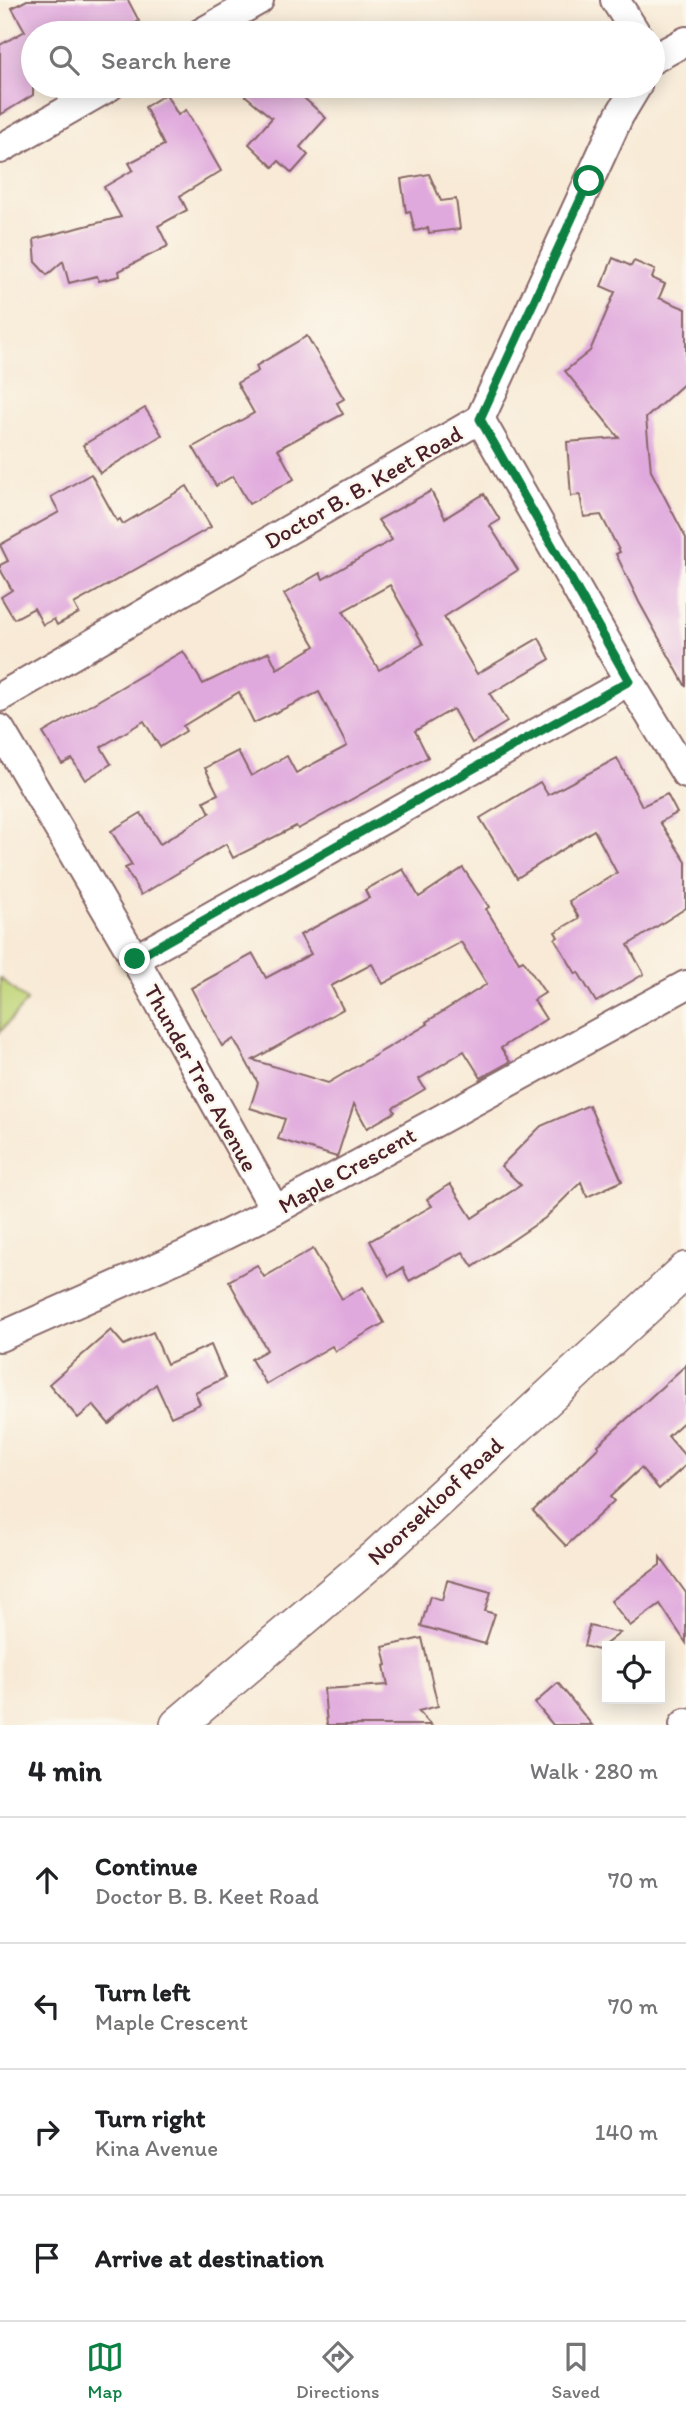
<!DOCTYPE html>
<meta charset="utf-8">
<style>
:root{--surface:#fff;--page:#f2f2f2;--text:#202124;--muted:#757577;--line:#e0e0e0;--accent:#0b8043}
body{margin:0;font-family:Itim,sans-serif;background:var(--page);color:var(--text)}
.controls{position:absolute;right:21px;bottom:21px;display:grid;overflow:hidden;border-radius:0px;box-shadow:0 4px 18px #0003}
.controls button{width:63px;height:63px;display:grid;place-items:center;padding:0;border:0;border-bottom:2px solid var(--line);background:var(--surface);color:var(--text);font:35px sans-serif}
.stop{position:absolute;width:21px;height:21px;margin:-16px;border:5px solid #0b8043;border-radius:50%;background:#fff}
.stop.end{background:#0b8043;border-color:#fff;box-shadow:0 2px 7px #0008}
.list{margin:0;padding:0;list-style:none}
h2{display:flex;justify-content:space-between;align-items:center;height:91px;margin:0;padding:0 28px;font-size:30px}
h2 small{font-size:23px;font-weight:400;color:var(--muted)}
.list li{display:grid;grid-template-columns:46px 1fr auto;gap:21px;align-items:center;box-sizing:border-box;height:126px;padding:0 28px;border-top:2px solid var(--line)}
.list b{display:block;font-size:26px;white-space:nowrap}
.list p{margin:0;font-size:23px;white-space:nowrap;color:var(--muted)}
.list em{font-size:23px;font-style:normal;color:var(--muted)}
.icon{flex:none;width:38px;height:38px;fill:none;stroke:currentColor;stroke-width:2;stroke-linecap:round;stroke-linejoin:round}
.map{position:relative;flex:none;width:686px;height:1725px;overflow:hidden}
.search{position:absolute;background:var(--surface);box-shadow:0 4px 18px #0003;left:21px;right:21px;top:21px;height:77px;display:flex;align-items:center;gap:18px;box-sizing:border-box;padding:0 24px;border-radius:38px;color:var(--muted);font-size:26px}
.sheet{height:595px;background:var(--surface)}
nav{display:flex;justify-content:space-around;align-items:center;box-sizing:border-box;height:98px;border-top:2px solid var(--line);background:var(--surface);font-size:19px;color:var(--muted)}
nav a{display:grid;justify-items:center;gap:4px}
nav .on{color:var(--accent)}
.map>svg:first-child{display:block}
.green{fill:#c0d578;stroke:#857a52;stroke-width:2}
.building{fill:#e0a9dd;fill-rule:evenodd}
.lines{fill:none;stroke-linecap:round;stroke-linejoin:round}
.minor-casing{stroke:#876667;stroke-width:32}
.tertiary-casing{stroke:#876667;stroke-width:38}
.minor{stroke:#fff;stroke-width:28}
.tertiary{stroke:#fff;stroke-width:35}
.route{stroke:#0b8043;stroke-width:9}
.labels{text-anchor:middle;dominant-baseline:central;stroke-width:5;stroke-linejoin:round;paint-order:stroke}
.street-label{font-size:23px;fill:#4a1f2b;stroke:#fbf7ec}
</style>
<div class="map">
<svg width="686" height="1725" viewBox="0 0 686 1725">
<rect width="100%" height="100%" fill="#fbf7ec"/>
<filter id="ink" filterUnits="userSpaceOnUse"><feTurbulence type="fractalNoise" baseFrequency=".0143" numOctaves="2"/><feDisplacementMap in="SourceGraphic" scale="14" xChannelSelector="R" yChannelSelector="G"/><feConvolveMatrix kernelMatrix="1 2 1 2 8 2 1 2 1" color-interpolation-filters="sRGB"/></filter>
<filter id="wash" filterUnits="userSpaceOnUse"><feTurbulence type="fractalNoise" baseFrequency=".00686" numOctaves="4" result="noise"/><feDisplacementMap in="SourceGraphic" scale="28" xChannelSelector="R" yChannelSelector="G"/><feGaussianBlur stdDeviation="1.57" result="paint"/><feColorMatrix in="noise" values="0 0 0 0 0 0 0 0 0 0 0 0 0 0 0 0 0 1.4 0 .05"/><feComposite in="paint" operator="in"/></filter>
<g filter="url(#wash)">
<rect width="100%" height="100%" fill="#f8ead6"/>
<polygon class="green" points="0,978 27,1001 0,1032"/>
<g id="blocks">
<g class="building">
<polygon points="27,0 128,0 139,21 118,33 78,33 73,25 57,33 33,33 33,95 0,115 0,45 25,31 12,8"/>
<polygon points="234,86 291,86 326,118 300,147 308,155 292,173 279,161 273,167 249,144 272,118"/>
<polygon points="166,94 178,115 186,110 221,171 180,196 187,210 158,226 168,246 119,271 120,276 99,281 97,276 69,283 63,261 47,275 36,263 34,239 121,217 104,187 133,170 129,163 164,145 145,107"/>
<polygon points="429,174 441,201 456,199 460,229 429,233 428,228 415,231 410,211 406,212 401,179"/>
<polygon points="613,258 631,266 634,261 655,270 652,278 665,284 659,298 686,309 686,382 646,418 651,471 686,538 686,687 639,602 616,554 620,552 601,515 584,517 580,495 571,496 567,442 619,438 565,371 590,351 615,292 601,286"/>
<polygon points="307,336 344,399 337,403 343,414 278,449 294,479 249,504 233,476 216,486 193,447 254,413 237,383 258,371 256,366"/>
<polygon points="145,408 162,435 100,473 83,445"/>
<polygon points="91,474 117,521 120,519 123,524 187,486 211,527 74,604 79,613 57,625 54,619 43,625 34,608 14,619 1,597 12,590 0,569 0,565 8,561 0,545 59,512 51,497"/>
<path d="M431,491L445,518L484,494L500,520L490,526L518,570L444,617L477,674L539,638L550,659L490,694L507,722L472,743L453,709L415,731L428,757L298,829L296,826L233,858L226,844L141,895L125,868L132,865L111,831L141,813L160,844L210,813L204,801L218,794L205,768L238,751L251,776L287,756L296,773L347,746L319,692L254,723L239,692L183,726L186,731L160,747L144,721L101,747L111,764L85,780L72,759L62,764L43,733L183,651L203,684L269,652L277,669L315,646L284,594L320,573L323,579L392,540L378,520ZM390,585L423,644L379,670L343,611Z"/>
<polygon points="617,758 642,806 667,794 677,813 660,822 686,862 686,908 628,945 644,974 596,1002 578,972 576,974 555,939 558,937 555,932 579,918 569,901 617,873 594,830 517,878 480,818 540,782 548,795"/>
<path d="M463,868L489,907L486,909L519,962L523,960L545,993L534,1000L546,1019L501,1048L510,1062L481,1078L464,1051L419,1079L425,1089L393,1108L395,1112L367,1128L354,1104L337,1157L278,1139L285,1119L250,1108L258,1083L234,1039L222,1046L191,988L253,954L266,978L311,954L300,935L369,898L365,890L403,869L419,897ZM461,942L487,984L426,1022L428,1024L328,1083L253,1060L343,1009L331,986L372,964L383,984Z"/>
<polygon points="589,1105 622,1181 587,1197 581,1182 545,1218 473,1267 463,1252 409,1281 403,1268 389,1276 370,1241 432,1206 427,1199 450,1184 472,1218 521,1185 501,1166 541,1126"/>
<polygon points="313,1249 342,1299 363,1287 384,1323 335,1351 332,1346 266,1384 251,1359 267,1350 229,1281 257,1265 264,1277"/>
<polygon points="111,1330 124,1345 153,1332 167,1364 211,1345 225,1378 195,1392 200,1404 171,1417 156,1384 109,1424 93,1405 78,1418 49,1384"/>
<polygon points="686,1365 686,1420 668,1436 686,1457 686,1465 659,1489 641,1468 610,1497 614,1501 566,1546 533,1511 599,1447 598,1445"/>
<polygon points="660,1557 686,1593 686,1643 660,1604 630,1626 611,1601 660,1565"/>
<polygon points="447,1580 491,1592 485,1611 495,1614 485,1644 421,1626 430,1596 442,1600"/>
<polygon points="589,1626 620,1633 598,1650 584,1646"/>
<polygon points="422,1638 438,1706 418,1711 431,1725 327,1725 324,1689 388,1685 384,1666 387,1665 383,1647"/>
<polygon points="558,1683 592,1725 553,1725 535,1703"/>
</g>
</g>
</g>
<g filter="url(#ink)">
<use href="#blocks" fill-opacity="0" stroke="#876667" stroke-width="2"/>
<g class="lines">
<defs>
<g id="minor">
<polyline points="615,0 636,33"/>
<polyline points="201,33 259,0"/>
<polyline points="653,59 686,41"/>
<polyline points="0,149 110,86"/>
<polyline points="480,419 629,681 686,774"/>
<polyline points="0,697 480,419 619,116 637,86"/>
<polyline points="0,729 135,959 275,1210"/>
<polyline points="135,959 629,681"/>
<polyline points="0,1337 187,1254 275,1210 686,985"/>
<polyline points="684,1725 686,1723"/>
</g>
<polyline id="tertiary" points="178,1725 377,1556 686,1270"/>
</defs>
<use href="#minor" class="minor-casing"/>
<use href="#tertiary" class="tertiary-casing"/>
<use href="#minor" class="minor"/>
<use href="#tertiary" class="tertiary"/>
</g>
</g>
<g class="lines" filter="url(#ink)">
<polyline class="route" points="135,959 629,681 480,419 589,181"/>
</g>
<g class="labels">
<g class="street-label">
<text transform="translate(363 487) rotate(-30)">Doctor B. B. Keet Road</text>
<text transform="translate(201 1078) rotate(61)">Thunder Tree Avenue</text>
<text transform="translate(347 1170) rotate(-29)">Maple Crescent</text>
<text transform="translate(435 1501) rotate(-43)">Noorsekloof Road</text>
</g>
</g>
</svg>
<div class="controls">
<button><svg class="icon" aria-label="locate" viewBox="0 0 24 24"><circle cx="12" cy="12" r="6"/><path d="M12 2v4M12 18v4M2 12h4M18 12h4"/></svg></button>
</div>
<div class="stop" style="left:589px;top:181px"></div>
<div class="stop end" style="left:135px;top:959px"></div>
<div class="search"><svg class="icon" aria-label="search" viewBox="0 0 24 24"><circle cx="10" cy="10" r="6"/><path d="M15 15l6 6"/></svg>Search here</div>
</div>
<section class="sheet">
<h2>4 min<small>Walk · 280 m</small></h2>
<ul class="list">
<li><svg class="icon" aria-label="ahead" viewBox="0 0 24 24"><path d="M12 20V5M6 11l6-6 6 6"/></svg><div><b>Continue</b><p>Doctor B. B. Keet Road</p></div><em>70 m</em></li>
<li><svg class="icon" aria-label="left" viewBox="0 0 24 24"><path d="M17 20v-9H6M10 6l-5 5 5 5"/></svg><div><b>Turn left</b><p>Maple Crescent</p></div><em>70 m</em></li>
<li><svg class="icon" aria-label="right" viewBox="0 0 24 24"><path d="M7 20v-9h11M14 6l5 5-5 5"/></svg><div><b>Turn right</b><p>Kina Avenue</p></div><em>140 m</em></li>
<li><svg class="icon" aria-label="arrive" viewBox="0 0 24 24"><path d="M6 21V4h12l-3 4 3 4H6"/></svg><div><b>Arrive at destination</b></div></li>
</ul>
</section>
<nav>
<a class="on"><svg class="icon" aria-label="map" viewBox="0 0 24 24"><path d="M3 6l6-2 6 2 6-2v14l-6 2-6-2-6 2zM9 4v14M15 6v14"/></svg>Map</a>
<a><svg class="icon" aria-label="directions" viewBox="0 0 24 24"><path d="M12 3l9 9-9 9-9-9zM9 14v-3h6M13 9l2 2-2 2"/></svg>Directions</a>
<a><svg class="icon" aria-label="saved" viewBox="0 0 24 24"><path d="M7 4h10v16l-5-4-5 4z"/></svg>Saved</a>
</nav>
